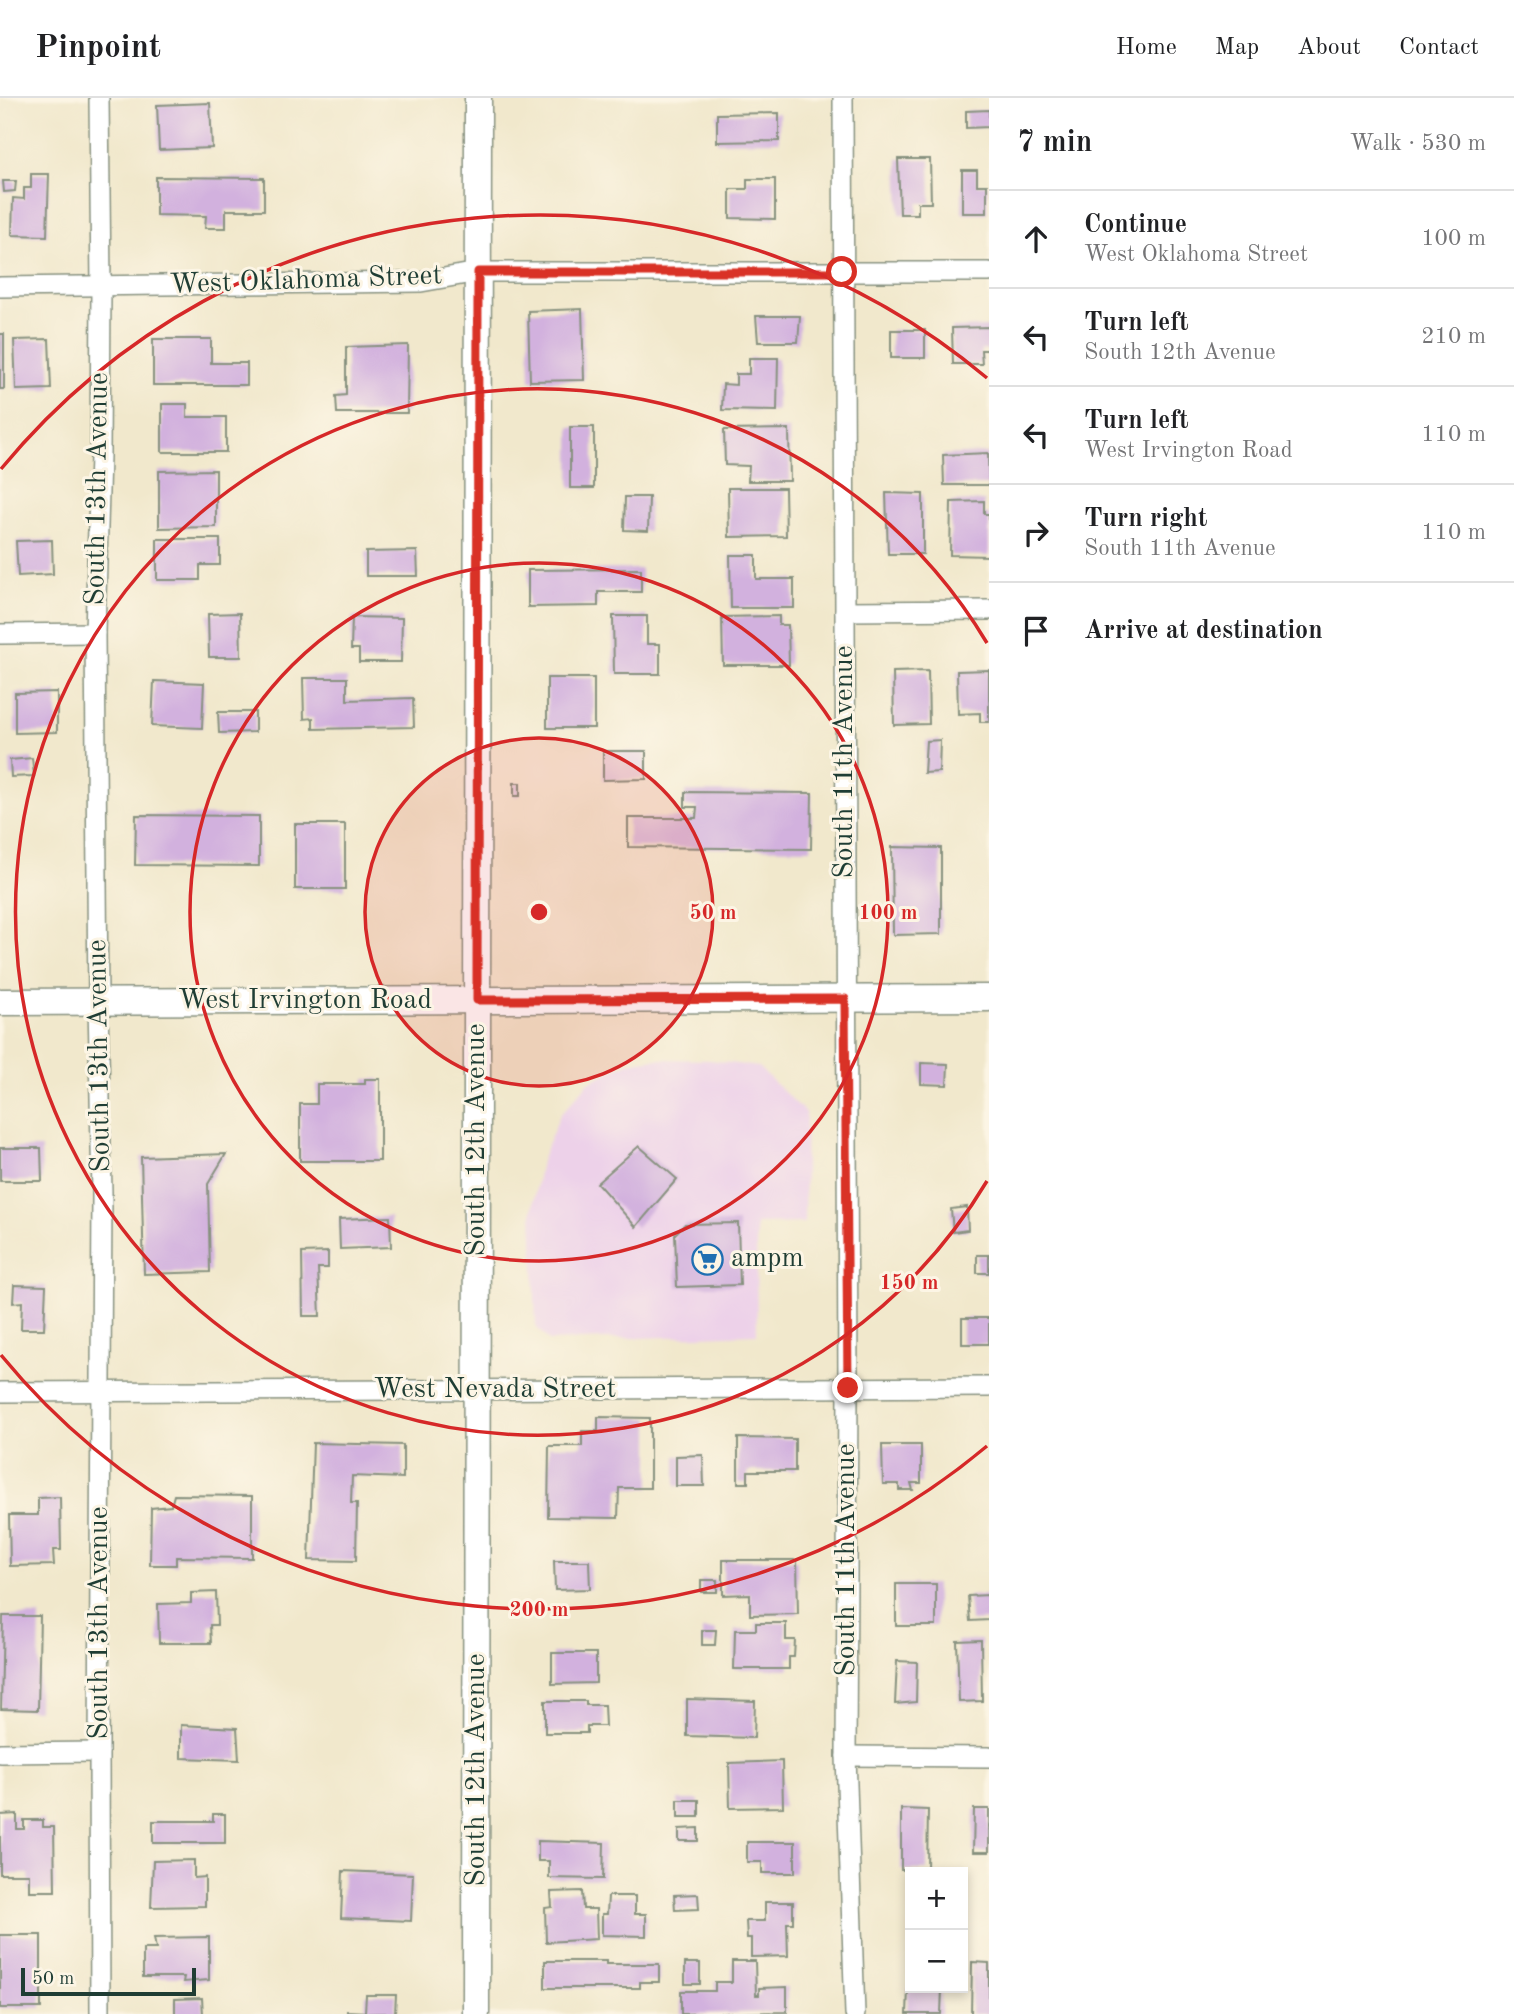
<!DOCTYPE html>
<meta charset="utf-8">
<style>
:root{--surface:#fff;--page:#f6f6f6;--text:#202124;--muted:#757577;--line:#e0e0e0}
body{margin:0;font-family:"Old Standard TT",serif;background:var(--page);color:var(--text)}
.controls{position:absolute;right:21px;bottom:21px;display:grid;overflow:hidden;border-radius:0px;box-shadow:0 4px 10px #0003}
.controls button{width:63px;height:63px;display:grid;place-items:center;padding:0;border:0;border-bottom:2px solid var(--line);background:var(--surface);color:var(--text);font:35px sans-serif}
.scale{position:absolute;left:21px;bottom:18px;width:175px;box-sizing:border-box;padding-left:7px;border:4px solid #1f3d34;border-top:0;font-size:19px;line-height:24px;white-space:nowrap;color:#1f3d34;-webkit-text-stroke:5px #fcf5e5;paint-order:stroke}
.stop{position:absolute;width:21px;height:21px;margin:-16px;border:5px solid #d93025;border-radius:50%;background:#fff}
.stop.end{background:#d93025;border-color:#fff;box-shadow:0 2px 7px #0008}
.list{margin:0;padding:0;list-style:none}
h2{display:flex;justify-content:space-between;align-items:center;height:91px;margin:0;padding:0 28px;font-size:30px}
h2 small{font-size:23px;font-weight:400;color:var(--muted)}
.list li{display:grid;grid-template-columns:46px 1fr auto;gap:21px;align-items:center;box-sizing:border-box;height:98px;padding:0 28px;border-top:2px solid var(--line)}
.list b{display:block;font-size:26px;white-space:nowrap}
.list p{margin:0;font-size:23px;white-space:nowrap;color:var(--muted)}
.list em{font-size:23px;font-style:normal;color:var(--muted)}
.icon{flex:none;width:38px;height:38px;fill:none;stroke:currentColor;stroke-width:2;stroke-linecap:round;stroke-linejoin:round}
.map{position:relative;flex:none;width:989px;height:1916px;overflow:hidden}
header{display:flex;align-items:center;gap:42px;box-sizing:border-box;height:98px;padding:0 35px;background:var(--surface);border-bottom:2px solid var(--line)}
header strong{font-size:33px}
nav{display:flex;gap:38px;margin-inline-start:auto;font-size:24px}
main{display:flex}
aside{flex:1;background:var(--surface)}
.map>svg:first-child{display:block}
.built{fill:#edd1e9}
.building{fill:#d2b1de}
.lines{fill:none;stroke-linecap:round;stroke-linejoin:round}
.minor-casing{stroke:#889280;stroke-width:22}
.secondary-casing{stroke:#889280;stroke-width:29}
.minor{stroke:#fff;stroke-width:19}
.secondary{stroke:#fff;stroke-width:26}
.route{stroke:#d93025;stroke-width:9}
.ring{fill:none;stroke:#d62828;stroke-width:3.5}
.labels{text-anchor:middle;dominant-baseline:central;stroke-width:6;stroke-linejoin:round;paint-order:stroke}
.street-label{font-size:28px;fill:#1f3d34;stroke:#fcf5e5}
.poi-label{font-size:28px;fill:#1f3d34;stroke:#fcf5e5;text-anchor:start}
.centre{fill:#d62828;stroke:#fcf5e5;stroke-width:3.5}
.ring-label{font-size:21px;text-anchor:middle;font-weight:bold;fill:#d62828;stroke:#fcf5e5;stroke-width:6;stroke-linejoin:round;paint-order:stroke}
</style>
<header>
<strong>Pinpoint</strong>
<nav><a>Home</a><a>Map</a><a>About</a><a>Contact</a></nav>
</header>
<main>
<div class="map">
<svg width="989" height="1916" viewBox="0 0 989 1916">
<rect width="100%" height="100%" fill="#fcf5e5"/>
<filter id="ink" filterUnits="userSpaceOnUse"><feTurbulence type="fractalNoise" baseFrequency=".0143" numOctaves="2"/><feDisplacementMap in="SourceGraphic" scale="14" xChannelSelector="R" yChannelSelector="G"/><feConvolveMatrix kernelMatrix="1 2 1 2 8 2 1 2 1" color-interpolation-filters="sRGB"/></filter>
<filter id="wash" filterUnits="userSpaceOnUse"><feTurbulence type="fractalNoise" baseFrequency=".00686" numOctaves="4" result="noise"/><feDisplacementMap in="SourceGraphic" scale="28" xChannelSelector="R" yChannelSelector="G"/><feGaussianBlur stdDeviation="1.57" result="paint"/><feColorMatrix in="noise" values="0 0 0 0 0 0 0 0 0 0 0 0 0 0 0 0 0 1.4 0 .05"/><feComposite in="paint" operator="in"/></filter>
<g filter="url(#wash)">
<rect width="100%" height="100%" fill="#f1e8cc"/>
<polygon class="built" points="655,961 710,962 758,969 806,1015 804,1125 756,1126 757,1236 549,1243 536,1229 532,1112 541,1063 560,1017 589,984 628,965"/>
<g id="blocks">
<g class="building">
<polygon points="210,5 212,50 159,52 157,7"/>
<polygon points="989,12 989,29 966,30 966,13"/>
<polygon points="779,15 779,43 717,44 717,16"/>
<polygon points="898,61 930,61 931,105 918,105 918,116 900,116"/>
<polygon points="962,72 977,72 977,87 987,87 987,115 962,115"/>
<polygon points="31,76 49,76 47,138 12,137 13,100 24,101 24,90 31,90"/>
<polygon points="156,79 264,80 264,112 226,112 226,130 205,130 206,118 156,117"/>
<polygon points="747,81 775,81 775,121 730,120 730,91 747,91"/>
<polygon points="3,83 16,83 15,93 4,94"/>
<polygon points="582,211 584,282 530,283 528,213"/>
<polygon points="756,218 800,218 798,244 758,244"/>
<polygon points="989,229 989,252 981,252 982,266 953,266 952,230"/>
<rect x="891" y="232" width="34" height="28"/>
<rect x="0" y="236" width="4" height="55"/>
<polygon points="49,241 51,291 16,292 14,242"/>
<polygon points="153,241 211,241 211,265 247,265 247,287 153,287"/>
<polygon points="408,247 407,315 337,315 336,298 346,297 346,249"/>
<polygon points="749,260 778,260 777,313 722,312 723,286 736,287 736,276 749,276"/>
<polygon points="162,306 187,306 187,319 226,319 226,354 162,354"/>
<rect x="570" y="329" width="24" height="61"/>
<polygon points="789,331 790,383 748,383 749,368 725,367 724,332"/>
<polygon points="988,355 989,387 944,387 943,357"/>
<polygon points="216,372 216,429 159,430 159,373"/>
<polygon points="728,390 785,390 786,438 729,439"/>
<polygon points="886,395 923,396 923,456 888,456"/>
<polygon points="625,399 649,399 648,433 624,432"/>
<polygon points="984,403 984,416 989,416 989,458 950,457 951,404"/>
<polygon points="157,441 220,441 220,467 200,467 200,482 157,482"/>
<polygon points="52,442 53,476 18,478 16,443"/>
<polygon points="417,453 418,478 366,478 366,454"/>
<polygon points="730,457 756,457 756,481 794,481 794,510 731,510"/>
<polygon points="641,471 641,494 598,494 598,508 528,509 528,472"/>
<polygon points="240,515 241,559 209,559 208,516"/>
<polygon points="613,518 647,518 647,546 660,546 660,576 614,576"/>
<polygon points="779,518 779,527 788,527 789,567 723,567 722,519"/>
<polygon points="352,519 402,520 401,564 359,564 359,551 351,551"/>
<polygon points="989,572 989,624 980,624 980,615 958,616 957,573"/>
<polygon points="928,573 929,626 894,627 893,574"/>
<polygon points="303,580 347,580 347,602 413,600 414,629 313,631 313,620 304,621"/>
<rect x="547" y="580" width="47" height="50"/>
<polygon points="154,583 204,585 202,630 152,628"/>
<polygon points="57,594 57,634 15,635 15,595"/>
<polygon points="218,614 255,614 255,634 219,635"/>
<polygon points="940,642 939,674 924,675 926,643"/>
<polygon points="603,653 646,653 646,681 603,682"/>
<polygon points="32,660 34,678 11,679 10,662"/>
<rect x="514" y="685" width="6" height="13"/>
<polygon points="685,694 812,695 811,751 628,749 628,720 696,720 697,709 685,709"/>
<polygon points="136,717 259,718 259,768 135,767"/>
<rect x="295" y="726" width="50" height="65"/>
<polygon points="892,749 941,750 941,836 893,837"/>
<polygon points="921,965 948,966 947,987 921,986"/>
<polygon points="365,981 380,981 380,1063 300,1063 300,1006 317,1006 317,986 365,986"/>
<polygon points="639,1048 677,1081 636,1129 597,1085"/>
<polygon points="0,1050 41,1050 42,1083 0,1083"/>
<polygon points="226,1056 208,1086 210,1174 144,1176 141,1059"/>
<polygon points="967,1109 968,1132 953,1134 951,1111"/>
<polygon points="390,1119 391,1149 340,1151 339,1121"/>
<polygon points="738,1125 740,1187 677,1189 675,1136 685,1126"/>
<polygon points="328,1154 328,1170 318,1170 320,1218 303,1218 302,1155"/>
<rect x="977" y="1157" width="12" height="18"/>
<polygon points="14,1187 46,1188 44,1231 21,1231 22,1204 13,1205"/>
<rect x="962" y="1220" width="27" height="26"/>
<polygon points="598,1319 650,1320 650,1390 619,1390 618,1420 548,1419 549,1348 582,1348 582,1333 598,1333"/>
<polygon points="738,1340 795,1341 795,1373 748,1373 748,1385 738,1385"/>
<polygon points="313,1345 403,1347 403,1380 352,1378 351,1405 357,1405 356,1463 309,1462"/>
<polygon points="882,1347 921,1347 921,1385 911,1385 913,1392 899,1392 899,1386 883,1386"/>
<polygon points="703,1357 704,1388 676,1388 676,1358"/>
<polygon points="174,1397 252,1398 252,1460 176,1459 176,1467 150,1467 151,1410 171,1408"/>
<polygon points="60,1399 61,1452 53,1452 54,1467 10,1468 9,1417 38,1417 38,1400"/>
<polygon points="723,1462 797,1462 798,1516 750,1517 750,1496 723,1497"/>
<polygon points="554,1463 589,1463 590,1491 555,1492"/>
<rect x="701" y="1482" width="16" height="12"/>
<rect x="896" y="1486" width="40" height="42"/>
<polygon points="216,1494 217,1527 210,1527 211,1545 159,1545 158,1506 191,1505 191,1495"/>
<polygon points="989,1497 989,1522 970,1523 968,1498"/>
<polygon points="3,1518 40,1518 38,1612 1,1611"/>
<polygon points="756,1525 786,1525 786,1542 795,1542 794,1559 789,1559 789,1571 734,1571 735,1532 756,1532"/>
<polygon points="702,1532 716,1532 715,1547 702,1547"/>
<polygon points="981,1542 982,1603 959,1604 957,1543"/>
<polygon points="552,1555 596,1555 596,1585 552,1586"/>
<polygon points="897,1563 917,1564 916,1604 895,1606"/>
<polygon points="687,1601 755,1603 754,1640 687,1638"/>
<polygon points="545,1603 586,1603 586,1607 604,1607 605,1628 587,1628 587,1635 545,1635"/>
<polygon points="181,1627 237,1630 239,1662 181,1660"/>
<polygon points="782,1663 783,1709 730,1710 729,1665"/>
<rect x="678" y="1702" width="21" height="17"/>
<polygon points="901,1711 928,1712 927,1772 901,1772"/>
<polygon points="974,1711 989,1711 989,1754 973,1754"/>
<polygon points="17,1716 17,1731 24,1731 24,1722 43,1722 43,1729 54,1729 55,1793 29,1793 29,1776 0,1776 0,1717"/>
<polygon points="213,1716 225,1716 225,1745 153,1745 153,1723 213,1723"/>
<polygon points="698,1730 698,1743 679,1743 679,1731"/>
<polygon points="538,1743 604,1745 603,1781 549,1780 549,1763 538,1763"/>
<polygon points="747,1744 795,1744 795,1775 762,1775 762,1764 747,1764"/>
<polygon points="194,1762 194,1780 205,1779 205,1808 151,1809 153,1763"/>
<polygon points="343,1773 413,1776 411,1823 341,1820"/>
<polygon points="582,1793 583,1811 596,1811 597,1841 546,1844 545,1810 552,1809 551,1794"/>
<polygon points="698,1796 699,1811 675,1812 674,1797"/>
<polygon points="608,1798 635,1798 635,1816 646,1816 646,1838 602,1837 602,1816 607,1816"/>
<polygon points="765,1804 793,1804 793,1825 787,1825 788,1858 751,1859 751,1840 747,1840 746,1823 765,1823"/>
<rect x="0" y="1837" width="41" height="73"/>
<polygon points="209,1839 209,1882 183,1884 184,1879 143,1879 143,1851 156,1851 154,1840"/>
<polygon points="545,1863 606,1863 606,1866 659,1866 659,1884 640,1884 640,1890 545,1890"/>
<polygon points="732,1863 755,1863 756,1897 759,1897 759,1890 787,1889 787,1914 681,1916 681,1893 715,1893 715,1884 732,1884"/>
<polygon points="972,1864 989,1865 989,1916 971,1916"/>
<rect x="685" y="1865" width="15" height="21"/>
<polygon points="908,1890 942,1890 941,1916 907,1916"/>
<polygon points="366,1897 396,1897 395,1915 347,1916 347,1913 365,1914"/>
<polygon points="202,1900 203,1916 175,1916 175,1901"/>
</g>
</g>
</g>
<g filter="url(#ink)">
<use href="#blocks" fill-opacity="0" stroke="#889280" stroke-width="2"/>
<g class="lines">
<defs>
<g id="minor">
<polyline points="99,0 101,188 100,358 95,535 98,905 102,1095 99,1654 100,1916"/>
<polyline points="843,0 848,1290 846,1658 855,1916"/>
<polyline points="0,189 421,184 478,174 989,174"/>
<polyline points="845,513 989,512"/>
<polyline points="0,536 95,535"/>
<polyline points="0,1294 989,1289"/>
<polyline points="0,1655 99,1654"/>
<polyline points="846,1658 989,1659"/>
</g>
<g id="secondary">
<polyline points="0,904 989,900"/>
<polyline points="476,1916 478,0"/>
</g>
</defs>
<use href="#minor" class="minor-casing"/>
<use href="#secondary" class="secondary-casing"/>
<use href="#minor" class="minor"/>
<use href="#secondary" class="secondary"/>
</g>
</g>
<g class="lines" filter="url(#ink)">
<polyline class="route" points="842,174 478,174 477,902 845,901 848,1290"/>
</g>
<circle cx="539" cy="814" r="174" fill="#d62828" fill-opacity=".12"/>
<g class="ring">
<circle cx="539" cy="814" r="174"/>
<circle cx="539" cy="814" r="349"/>
<path d="M987 1083A523 523 0 1 1 987 545"/>
<path d="M987 1348A697 697 0 0 1 1 1257M1 371A697 697 0 0 1 987 280"/>
</g>
<defs>
<symbol id="supermarket-ring" viewBox="-11 -11 22 22"><circle r="9.5" fill="#fcf5e5" stroke="#1f6fb2" stroke-width="1.5"/><path d="M-6-5.5h2.5l.6 2H6L4.5 2H-2.5L-4.4-4H-6ZM-1.5 3.2a1.3 1.3 0 1 0 .1 0ZM3 3.2a1.3 1.3 0 1 0 .1 0Z" fill="#1f6fb2"/></symbol>
</defs>
<g fill-rule="evenodd">
<use href="#supermarket-ring" x="690" y="1144" width="35" height="35"/>
</g>
<g class="labels">
<g class="street-label">
<text transform="translate(306 183) rotate(-2)">West Oklahoma Street</text>
<text transform="translate(98 391) rotate(-89)">South 13th Avenue</text>
<text transform="translate(845 664) rotate(-90)">South 11th Avenue</text>
<text x="305" y="903">West Irvington Road</text>
<text transform="translate(100 958) rotate(-91)">South 13th Avenue</text>
<text transform="translate(477 1042) rotate(-90)">South 12th Avenue</text>
<text x="495" y="1292">West Nevada Street</text>
<text transform="translate(847 1462) rotate(-90)">South 11th Avenue</text>
<text transform="translate(100 1525) rotate(-90)">South 13th Avenue</text>
<text transform="translate(477 1672) rotate(-90)">South 12th Avenue</text>
</g>
<g class="poi-label">
<text x="731" y="1161">ampm</text>
</g>
</g>
<circle cx="539" cy="814" r="10" class="centre"/>
<g class="ring-label">
<text x="713" y="821">50 m</text>
<text x="888" y="821">100 m</text>
<text x="909" y="1191">150 m</text>
<text x="539" y="1518">200 m</text>
</g>
</svg>
<div class="controls">
<button>+</button>
<button>−</button>
</div>
<div class="scale">50 m</div>
<div class="stop" style="left:842px;top:174px"></div>
<div class="stop end" style="left:848px;top:1290px"></div>
</div>
<aside>
<h2>7 min<small>Walk · 530 m</small></h2>
<ul class="list">
<li><svg class="icon" aria-label="ahead" viewBox="0 0 24 24"><path d="M12 20V5M6 11l6-6 6 6"/></svg><div><b>Continue</b><p>West Oklahoma Street</p></div><em>100 m</em></li>
<li><svg class="icon" aria-label="left" viewBox="0 0 24 24"><path d="M17 20v-9H6M10 6l-5 5 5 5"/></svg><div><b>Turn left</b><p>South 12th Avenue</p></div><em>210 m</em></li>
<li><svg class="icon" aria-label="left" viewBox="0 0 24 24"><path d="M17 20v-9H6M10 6l-5 5 5 5"/></svg><div><b>Turn left</b><p>West Irvington Road</p></div><em>110 m</em></li>
<li><svg class="icon" aria-label="right" viewBox="0 0 24 24"><path d="M7 20v-9h11M14 6l5 5-5 5"/></svg><div><b>Turn right</b><p>South 11th Avenue</p></div><em>110 m</em></li>
<li><svg class="icon" aria-label="arrive" viewBox="0 0 24 24"><path d="M6 21V4h12l-3 4 3 4H6"/></svg><div><b>Arrive at destination</b></div></li>
</ul>
</aside>
</main>
